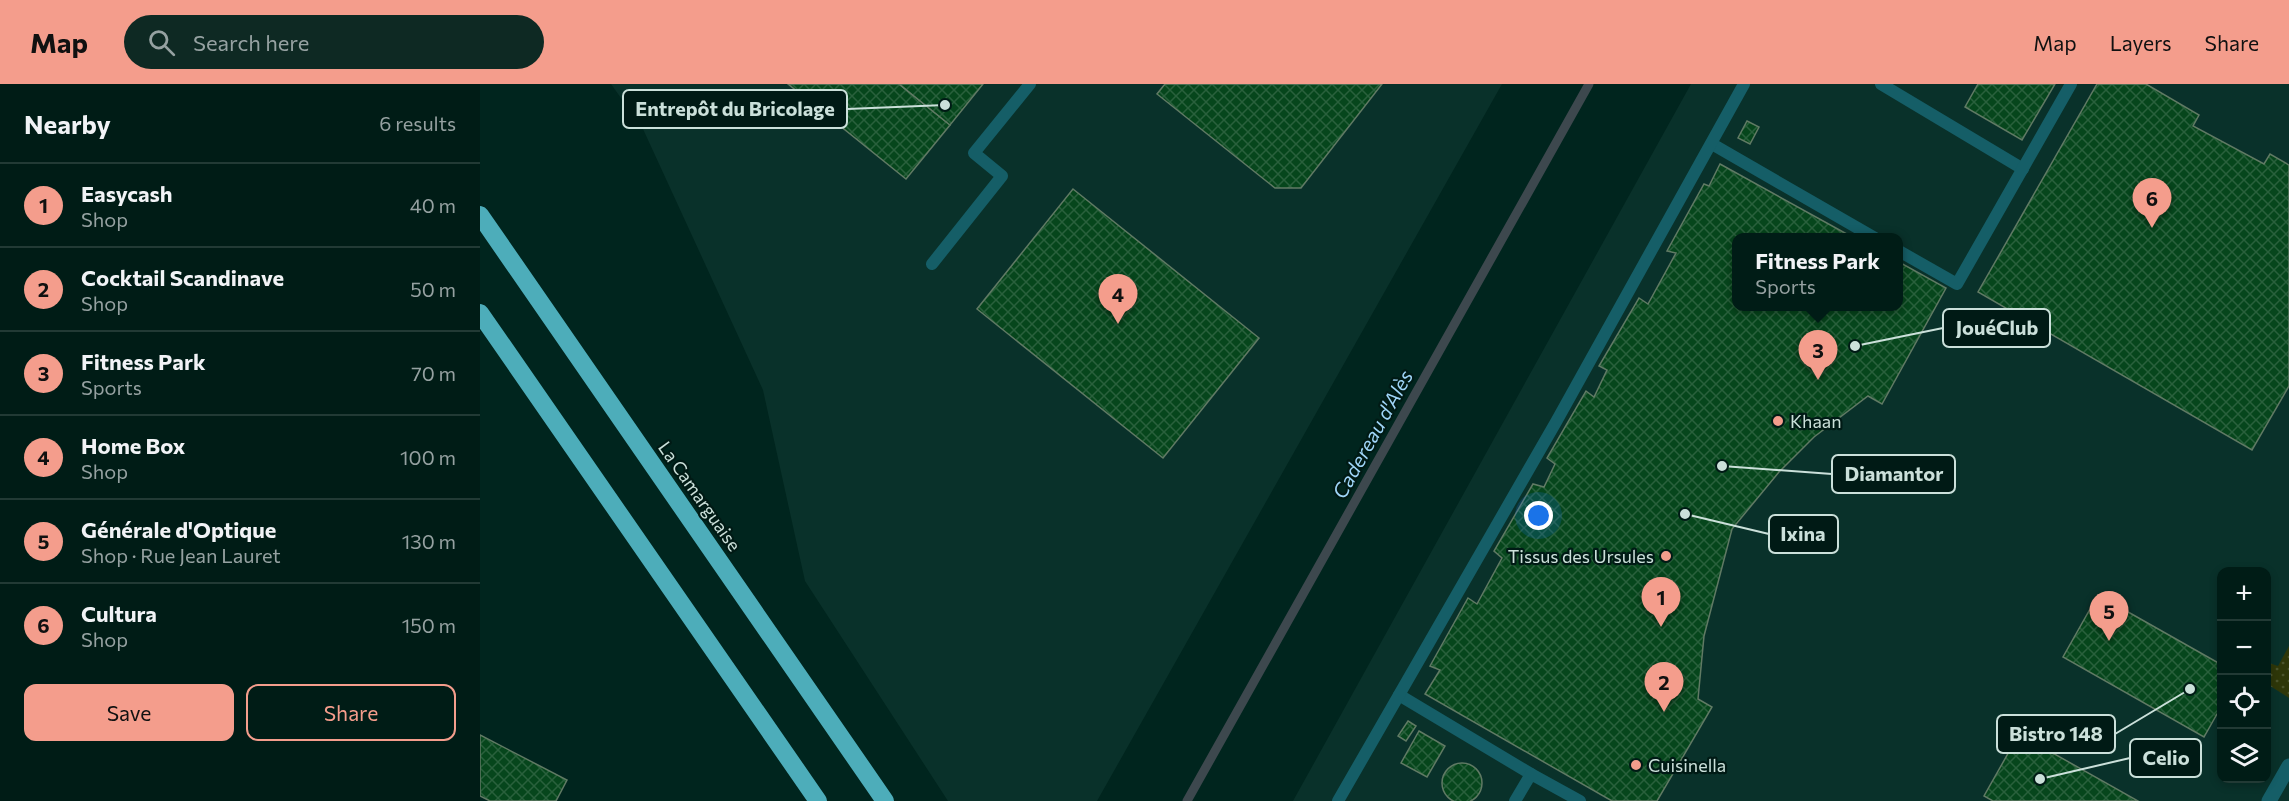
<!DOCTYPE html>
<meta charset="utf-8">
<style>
:root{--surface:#001c16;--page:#0e2923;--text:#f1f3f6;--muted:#95a1a1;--line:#223a35;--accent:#f49d8c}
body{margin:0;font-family:Commissioner,sans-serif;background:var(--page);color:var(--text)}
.controls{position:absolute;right:18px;bottom:18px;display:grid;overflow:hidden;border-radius:12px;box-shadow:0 3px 9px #0003}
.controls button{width:54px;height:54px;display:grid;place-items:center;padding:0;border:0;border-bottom:2px solid var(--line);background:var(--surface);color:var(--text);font:30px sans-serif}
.you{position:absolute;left:1059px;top:432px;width:21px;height:21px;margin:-15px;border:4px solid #fff;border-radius:50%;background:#1a73e8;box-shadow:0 0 0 9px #1a73e833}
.badge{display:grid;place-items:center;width:39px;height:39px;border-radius:50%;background:var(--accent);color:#111;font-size:20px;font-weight:700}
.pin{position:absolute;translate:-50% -50px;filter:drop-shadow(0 2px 3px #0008)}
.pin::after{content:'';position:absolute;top:32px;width:21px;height:18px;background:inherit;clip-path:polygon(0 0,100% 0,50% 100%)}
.popup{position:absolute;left:1252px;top:149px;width:171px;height:78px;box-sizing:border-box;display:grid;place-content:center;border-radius:12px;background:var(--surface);filter:drop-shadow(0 2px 4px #0005);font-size:20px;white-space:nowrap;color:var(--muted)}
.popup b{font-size:22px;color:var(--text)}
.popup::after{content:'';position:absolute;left:50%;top:100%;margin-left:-12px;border:12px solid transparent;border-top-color:var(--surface)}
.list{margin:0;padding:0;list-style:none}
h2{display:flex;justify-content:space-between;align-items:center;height:78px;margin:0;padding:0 24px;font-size:26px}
h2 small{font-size:20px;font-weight:400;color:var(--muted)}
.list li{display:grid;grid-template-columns:39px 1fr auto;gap:18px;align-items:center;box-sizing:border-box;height:84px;padding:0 24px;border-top:2px solid var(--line)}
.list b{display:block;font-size:22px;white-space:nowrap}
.list p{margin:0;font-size:20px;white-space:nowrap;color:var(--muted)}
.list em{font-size:20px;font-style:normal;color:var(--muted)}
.actions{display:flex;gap:12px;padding:18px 24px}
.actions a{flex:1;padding:14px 0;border:2px solid var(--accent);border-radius:12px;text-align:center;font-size:21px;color:var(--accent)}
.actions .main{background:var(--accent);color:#111}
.icon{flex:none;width:33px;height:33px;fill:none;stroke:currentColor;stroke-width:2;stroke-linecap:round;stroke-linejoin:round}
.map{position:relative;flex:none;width:1809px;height:717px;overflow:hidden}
header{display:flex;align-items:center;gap:36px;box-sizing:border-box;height:84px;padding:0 30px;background:var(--accent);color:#111}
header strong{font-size:28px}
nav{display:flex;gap:33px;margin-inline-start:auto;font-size:21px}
.search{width:420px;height:54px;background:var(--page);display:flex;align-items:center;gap:15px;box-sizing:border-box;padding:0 21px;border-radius:33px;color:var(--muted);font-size:22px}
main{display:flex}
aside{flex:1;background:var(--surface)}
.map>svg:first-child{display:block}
.built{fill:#09312a;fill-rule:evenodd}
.grass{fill:url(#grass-dots)}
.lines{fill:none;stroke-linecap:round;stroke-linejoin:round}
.stream{stroke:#3d484e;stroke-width:9}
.building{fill:url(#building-cross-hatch);stroke:#607a64;stroke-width:1.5}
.service{stroke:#155e67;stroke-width:12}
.tertiary{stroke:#155e67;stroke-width:15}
.motorway{stroke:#4dadba;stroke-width:18}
.poi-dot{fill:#f49d8c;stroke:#001a15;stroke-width:2}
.labels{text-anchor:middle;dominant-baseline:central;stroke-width:4.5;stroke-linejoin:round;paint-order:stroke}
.poi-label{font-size:18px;fill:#cbe0da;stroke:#001a15;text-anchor:start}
.street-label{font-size:18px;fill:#cbe0da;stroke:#001a15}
.water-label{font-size:20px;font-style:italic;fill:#9fd5f8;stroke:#001a15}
.leader{fill:none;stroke:#cbe0da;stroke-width:2}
.callout-dot{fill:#cbe0da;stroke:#001a15;stroke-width:2}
.callout{fill:#001a15;stroke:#cbe0da;stroke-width:2}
.callout-label{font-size:20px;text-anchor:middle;font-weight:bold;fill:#cbe0da}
</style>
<header>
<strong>Map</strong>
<div class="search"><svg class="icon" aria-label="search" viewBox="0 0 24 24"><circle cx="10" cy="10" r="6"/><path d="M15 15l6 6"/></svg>Search here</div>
<nav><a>Map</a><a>Layers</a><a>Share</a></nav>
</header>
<main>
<aside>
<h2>Nearby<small>6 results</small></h2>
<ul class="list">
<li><span class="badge">1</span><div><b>Easycash</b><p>Shop</p></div><em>40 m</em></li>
<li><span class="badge">2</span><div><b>Cocktail Scandinave</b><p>Shop</p></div><em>50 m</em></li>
<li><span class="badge">3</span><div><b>Fitness Park</b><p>Sports</p></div><em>70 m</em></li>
<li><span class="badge">4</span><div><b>Home Box</b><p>Shop</p></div><em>100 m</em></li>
<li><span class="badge">5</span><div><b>Générale d'Optique</b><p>Shop · Rue Jean Lauret</p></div><em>130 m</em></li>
<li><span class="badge">6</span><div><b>Cultura</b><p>Shop</p></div><em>150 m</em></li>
</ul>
<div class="actions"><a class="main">Save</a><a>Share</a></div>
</aside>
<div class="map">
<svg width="1809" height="717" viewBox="0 0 1809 717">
<defs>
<pattern id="grass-dots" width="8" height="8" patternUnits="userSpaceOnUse" patternTransform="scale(1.5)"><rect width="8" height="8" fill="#2e3709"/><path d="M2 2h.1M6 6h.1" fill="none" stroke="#4b542c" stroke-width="1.8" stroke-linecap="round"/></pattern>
<pattern id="building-cross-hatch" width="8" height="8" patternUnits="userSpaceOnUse" patternTransform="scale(1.5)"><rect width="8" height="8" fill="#06461c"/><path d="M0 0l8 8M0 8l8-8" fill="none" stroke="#29603c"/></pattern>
</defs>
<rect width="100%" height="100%" fill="#00251e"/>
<g class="built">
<polygon points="131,0 1022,0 617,717 468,717 325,497 283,306 163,45"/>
<path d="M1211,0H1809V717H813ZM1257,154H1419V222H1257ZM1742,488H1786V694H1742Z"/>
</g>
<polygon class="grass" points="1809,562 1809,614 1787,600 1786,578 1798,582"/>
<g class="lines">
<polyline class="stream" points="707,717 1109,0"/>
</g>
<g class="building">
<polygon points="308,0 419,0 470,41 426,95"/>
<polygon points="419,0 503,0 470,41"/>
<polygon points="685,0 902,0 821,104 795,104 677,10"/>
<polygon points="1498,0 1575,0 1542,56 1485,23"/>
<polygon points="1617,0 1666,0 1719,31 1713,42 1784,80 1790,70 1809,81 1809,302 1772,366 1498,208"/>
<polygon points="1267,37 1279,43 1270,60 1258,54"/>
<polygon points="1240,80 1374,154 1257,154 1257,222 1419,222 1419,178 1466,204 1402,320 1388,312 1334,353 1299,388 1252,445 1224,552 1218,615 1232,623 1177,717 1132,717 945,610 960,586 950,582 988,514 997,520 1022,474 1014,467 1053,400 1064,403 1075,380 1067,374 1106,307 1114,313 1127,286 1119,282 1159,214 1168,220 1196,169 1187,167 1224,100 1229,102"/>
<polygon points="593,105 779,254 683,374 497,225"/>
<polygon points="1618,511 1742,581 1742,631 1737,630 1724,653 1583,573"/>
<polygon points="928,637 936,642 926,657 918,652"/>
<polygon points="939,647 965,662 947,693 921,679"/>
<polygon points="1539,650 1658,717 1513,717 1504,712"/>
<polygon points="0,651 87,696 76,717 10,717 0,712"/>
<circle cx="982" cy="699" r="20"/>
</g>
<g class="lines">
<g class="service">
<polyline points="1401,0 1543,85"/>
<polyline points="1232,60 1395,154"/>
<polyline points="1419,167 1477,200 1591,0"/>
<polyline points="452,180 522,92 494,69 550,0"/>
<polyline points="919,611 1051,690"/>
<polyline points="858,717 1076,338 1264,0"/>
<polyline points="1035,717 1051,690 1100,717"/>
</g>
<polyline class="tertiary" points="1789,717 1809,682"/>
<g class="motorway">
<polyline points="0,131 405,717"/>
<polyline points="0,229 338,717"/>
</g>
</g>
<g class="poi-dot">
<circle cx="1298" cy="337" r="6"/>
<circle cx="1186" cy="472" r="6"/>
<circle cx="1156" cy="681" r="6"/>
</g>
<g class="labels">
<g class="poi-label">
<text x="1310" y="337">Khaan</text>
<text x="1174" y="472" text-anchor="end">Tissus des Ursules</text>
<text x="1168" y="681">Cuisinella</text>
</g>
<g class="street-label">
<text transform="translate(220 412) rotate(55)">La Camarguaise</text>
</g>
<g class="water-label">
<text transform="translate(892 350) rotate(-61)">Cadereau d'Alès</text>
</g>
</g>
<path class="leader" d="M465 21L367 25M1375 262L1463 244M1242 382L1352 390M1205 430L1289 450M1710 605L1635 650M1560 695L1650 674"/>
<g class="callout-dot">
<circle cx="465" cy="21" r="6"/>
<circle cx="1375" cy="262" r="6"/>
<circle cx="1242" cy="382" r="6"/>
<circle cx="1205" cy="430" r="6"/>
<circle cx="1710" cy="605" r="6"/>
<circle cx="1560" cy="695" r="6"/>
</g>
<g class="callout">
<rect x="143" y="6" width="224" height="38" rx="6"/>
<rect x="1463" y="225" width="107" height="38" rx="6"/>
<rect x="1352" y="371" width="123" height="38" rx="6"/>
<rect x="1289" y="431" width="69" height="38" rx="6"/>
<rect x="1517" y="631" width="118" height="38" rx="6"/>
<rect x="1650" y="655" width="71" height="38" rx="6"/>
</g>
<g class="callout-label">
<text x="255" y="32">Entrepôt du Bricolage</text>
<text x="1517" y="251">JouéClub</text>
<text x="1414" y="397">Diamantor</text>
<text x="1323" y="457">Ixina</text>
<text x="1576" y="657">Bistro 148</text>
<text x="1686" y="681">Celio</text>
</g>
</svg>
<div class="controls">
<button>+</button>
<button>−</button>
<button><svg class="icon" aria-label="locate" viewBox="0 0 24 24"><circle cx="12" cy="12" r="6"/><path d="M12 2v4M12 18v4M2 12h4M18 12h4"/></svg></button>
<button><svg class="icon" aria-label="layers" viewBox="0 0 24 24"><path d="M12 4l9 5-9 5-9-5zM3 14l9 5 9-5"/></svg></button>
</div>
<div class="you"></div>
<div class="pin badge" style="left:1181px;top:543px">1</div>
<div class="pin badge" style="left:1184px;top:628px">2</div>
<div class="pin badge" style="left:1338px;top:296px">3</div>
<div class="popup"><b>Fitness Park</b>Sports</div>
<div class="pin badge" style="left:638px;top:240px">4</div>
<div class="pin badge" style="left:1629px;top:557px">5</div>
<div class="pin badge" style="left:1672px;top:144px">6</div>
</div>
</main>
